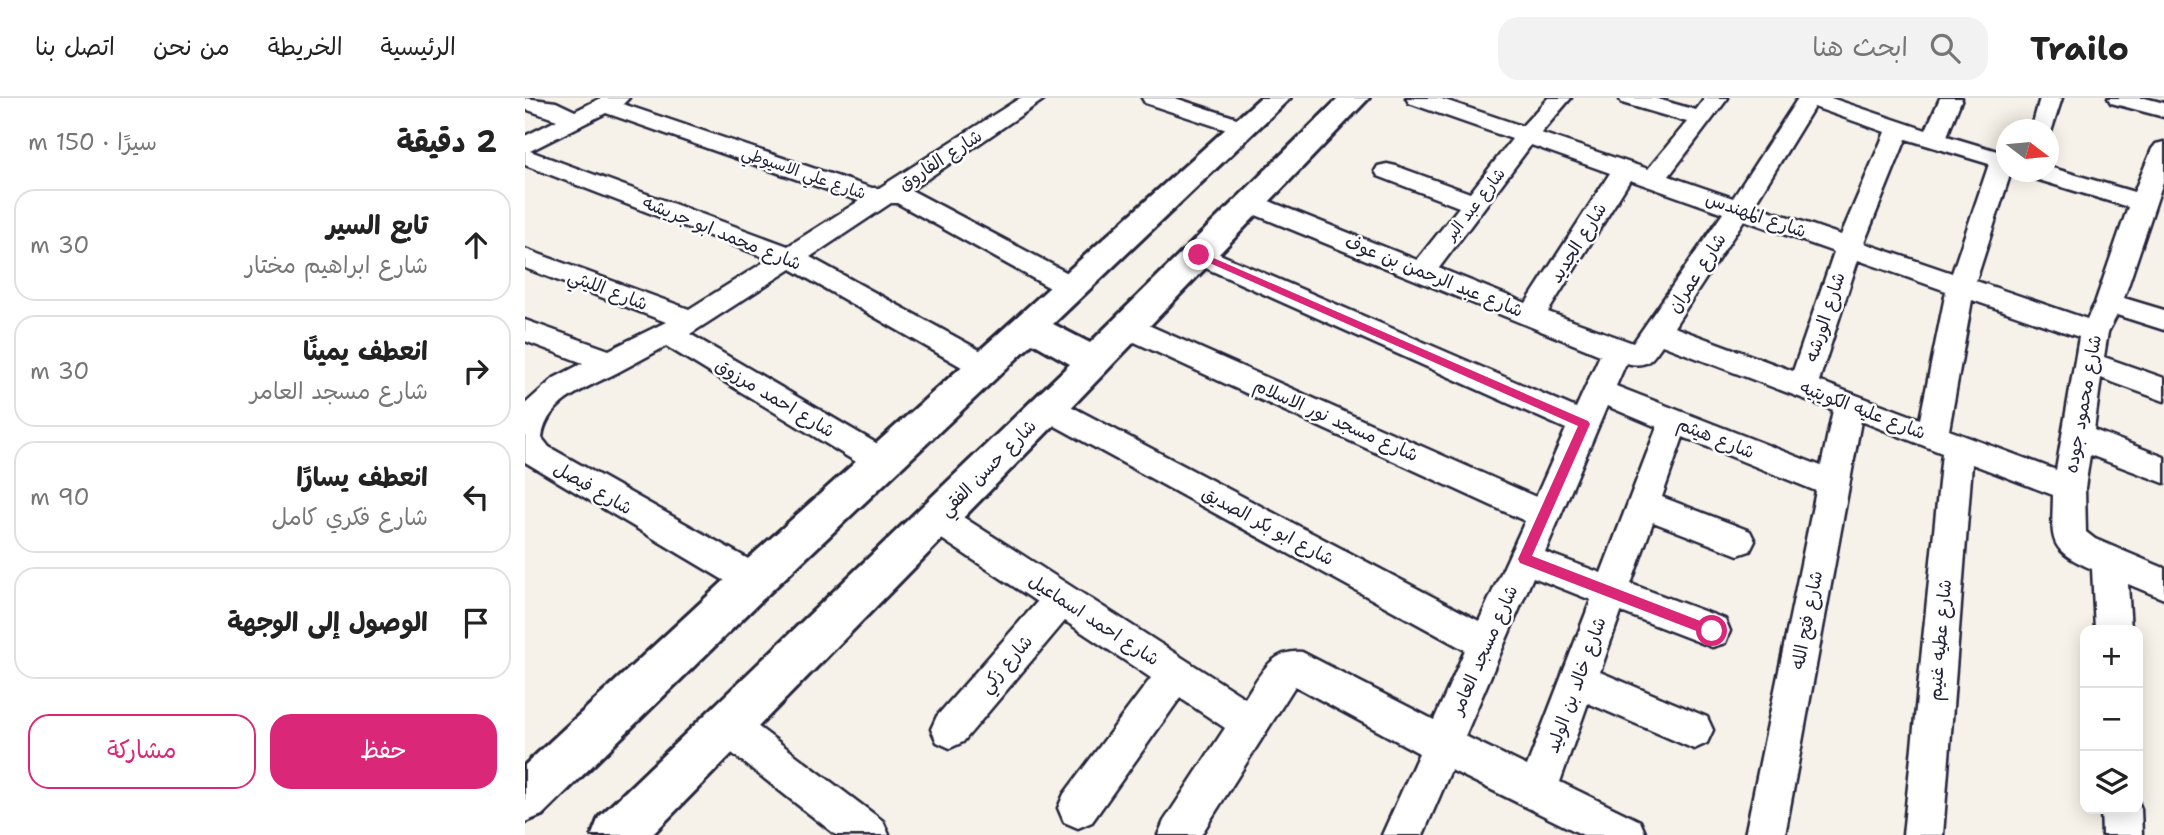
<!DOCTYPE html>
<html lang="ar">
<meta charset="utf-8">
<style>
:root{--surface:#fff;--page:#f2f2f2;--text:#222;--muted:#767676;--line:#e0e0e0;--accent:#db2777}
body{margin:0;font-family:"Shantell Sans","Playpen Sans Arabic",sans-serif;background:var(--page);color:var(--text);direction:rtl}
.controls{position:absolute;right:21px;bottom:21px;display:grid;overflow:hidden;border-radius:14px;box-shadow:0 4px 18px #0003}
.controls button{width:63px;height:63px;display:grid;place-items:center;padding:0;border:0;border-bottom:2px solid var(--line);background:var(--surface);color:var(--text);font:35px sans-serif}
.compass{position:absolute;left:1471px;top:21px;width:63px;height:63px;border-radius:50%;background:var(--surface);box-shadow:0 4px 18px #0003;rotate:106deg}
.stop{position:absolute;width:21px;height:21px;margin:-16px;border:5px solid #db2777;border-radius:50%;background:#fff}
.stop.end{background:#db2777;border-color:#fff;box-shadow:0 2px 7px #0008}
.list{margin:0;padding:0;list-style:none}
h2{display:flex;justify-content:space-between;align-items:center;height:91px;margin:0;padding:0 28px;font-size:30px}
h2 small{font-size:23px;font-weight:400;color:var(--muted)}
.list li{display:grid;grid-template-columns:46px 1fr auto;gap:21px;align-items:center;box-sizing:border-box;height:112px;margin:0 14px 14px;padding:0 14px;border:2px solid var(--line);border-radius:21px}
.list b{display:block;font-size:26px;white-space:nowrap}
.list p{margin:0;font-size:23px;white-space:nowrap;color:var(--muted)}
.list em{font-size:23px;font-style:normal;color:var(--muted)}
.actions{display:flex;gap:14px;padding:21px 28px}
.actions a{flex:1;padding:16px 0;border:2px solid var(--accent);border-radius:21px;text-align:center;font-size:24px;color:var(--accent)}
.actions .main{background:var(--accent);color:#fff}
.icon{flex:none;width:38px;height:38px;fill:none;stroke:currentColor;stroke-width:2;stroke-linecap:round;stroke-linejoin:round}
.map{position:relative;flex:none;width:1639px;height:737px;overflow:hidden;direction:ltr}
header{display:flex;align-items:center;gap:42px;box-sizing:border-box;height:98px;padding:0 35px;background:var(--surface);border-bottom:2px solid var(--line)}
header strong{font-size:33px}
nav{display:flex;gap:38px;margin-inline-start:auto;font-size:24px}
.search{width:490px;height:63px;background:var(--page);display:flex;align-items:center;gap:18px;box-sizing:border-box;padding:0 24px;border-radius:21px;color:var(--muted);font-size:26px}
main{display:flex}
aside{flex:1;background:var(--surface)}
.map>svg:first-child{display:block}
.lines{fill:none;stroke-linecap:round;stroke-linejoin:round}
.street-casing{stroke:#22223b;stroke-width:5}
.secondary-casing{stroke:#22223b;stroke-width:6}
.street{fill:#fff;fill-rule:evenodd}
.secondary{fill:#fff;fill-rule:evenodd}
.route{fill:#db2777}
.labels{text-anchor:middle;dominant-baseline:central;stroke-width:5;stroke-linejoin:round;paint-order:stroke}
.far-street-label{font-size:16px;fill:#22223b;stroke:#fff}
.street-label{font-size:18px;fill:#22223b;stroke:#fff}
</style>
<header>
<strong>Trailo</strong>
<div class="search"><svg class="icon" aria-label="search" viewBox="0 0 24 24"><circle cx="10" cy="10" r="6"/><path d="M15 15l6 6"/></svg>ابحث هنا</div>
<nav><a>الرئيسية</a><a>الخريطة</a><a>من نحن</a><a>اتصل بنا</a></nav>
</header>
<main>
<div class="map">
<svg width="1639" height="737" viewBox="0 0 1639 737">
<rect width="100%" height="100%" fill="#f7f2e9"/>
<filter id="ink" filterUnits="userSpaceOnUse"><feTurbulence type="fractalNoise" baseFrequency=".0143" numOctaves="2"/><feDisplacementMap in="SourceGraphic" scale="14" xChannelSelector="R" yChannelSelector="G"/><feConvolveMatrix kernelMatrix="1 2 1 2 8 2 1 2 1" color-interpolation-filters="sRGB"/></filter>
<g filter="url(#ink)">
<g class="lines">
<defs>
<g id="street">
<path d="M0,0L31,4L50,13L76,0H104L98,6L347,90H354L495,0H521L386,92L556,182L560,189L556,196L546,198L536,196L372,105H366L285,159L469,260L473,268L469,276L459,279L449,276L266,171L165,236L368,355L373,364L368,373L357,377L346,373L141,248C127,256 112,264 97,272C68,288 21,301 17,340L24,349L241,471L246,482L241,493L229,497L217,493L0,364V306L29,280L58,265L0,243V222L84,252L141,224L0,170V151L164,211L244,161L0,67V38L32,22L0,11ZM81,15L334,103L263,148L5,53Z"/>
<polygon points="617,0 650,0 727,25 731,30 727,35 711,35 620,5"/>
<path d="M881,0H914L997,28L1023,0H1046L1016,35L1123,71L1162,24L1097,5L1094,0H1129L1171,12L1180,0H1203L1144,78L1208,100L1273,0H1306L1401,32L1415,0H1437L1422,38L1482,56V74H1486L1451,183L1562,221L1570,205L1603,109L1504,79L1501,74H1524V69L1609,94L1627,51L1631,46L1639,44V81L1599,200L1639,212V232L1592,217L1583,234L1579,259L1639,280V303L1576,280L1569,332L1639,359V385L1565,357L1560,390L1561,434L1570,441L1639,470V501L1603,486L1606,532H1570L1567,471C1522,451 1527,443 1528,397L1447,366L1418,737H1378L1417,355L1336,323L1260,737H1220L1291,393L1158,339L1137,399L1225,433L1230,443L1225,453L1213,457L1128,424L1106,486L1200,521L1205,533L1200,545L1187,549L1096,514L1075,574L1182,619L1188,632L1182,645L1169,651L1063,605L1035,684L1115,723L1121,737H1058L926,672L898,737H857L894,655L770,588L676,737H633L639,723L700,630L655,600L567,724L553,730L539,724L533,710L539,696L626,580L540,523L438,644L425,650L412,644L406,631L412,618L512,504L400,430L396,420L400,410L412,406L424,410L720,600C735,577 746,551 777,554L909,622L940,552L512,318L508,310L512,302L523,298L534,302L954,523L1000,423L592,236L588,229L592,222L602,219L612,222L1011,399L1041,331L665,163L661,157L665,151L674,148L683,151L1051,310L1075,257L716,111L713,105L716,99L725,97L734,99L892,162L934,109L853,78L850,73L853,68L862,66L871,68L945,95L987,41L884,5ZM1289,9L1360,34L1316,137L1229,107ZM1381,41L1464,66L1427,175L1339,145ZM1006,47L1085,75L1001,205L914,170ZM1105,82L1198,115L1108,245L1023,214ZM1219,122L1309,154L1268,273L1149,229ZM1333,162L1421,193L1395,321L1294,283ZM1447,202L1554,239L1531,372L1424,332ZM1137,247L1308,312L1296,368L1091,288L1101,265C1122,270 1126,263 1137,247ZM1082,308L1132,329L1076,475L1020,454ZM1008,479L1066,502L1002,668L940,638Z"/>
<polygon points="1515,0 1537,0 1525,37 1524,32 1506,32"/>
<polygon points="1583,0 1620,0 1639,5 1639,19 1586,5"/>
<polygon points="202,609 215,615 358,723 364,737 311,737 189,641 183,628 189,615"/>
<polygon points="1613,703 1616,711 1617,737 1577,737 1576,711 1613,711"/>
</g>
<polygon id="secondary" points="735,0 765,0 528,226 565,245 814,0 844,0 536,320 127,737 67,737 74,719 545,266 508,245 244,495 17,717 0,724 0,667 214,469"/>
</defs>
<use href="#street" class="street-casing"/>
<use href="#secondary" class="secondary-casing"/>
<use href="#street" class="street"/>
<use href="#secondary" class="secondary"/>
</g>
</g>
<polygon class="route" points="671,155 677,155 1063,323 1065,326 1007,458 1191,529 1191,537 1187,539 995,465 993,461 1053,328 671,159"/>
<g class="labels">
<g class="far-street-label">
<text transform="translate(279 75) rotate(19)">شارع علي الاسيوطي</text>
<text transform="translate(950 106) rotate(-52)">شارع عبد البر</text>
</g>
<g class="street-label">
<text transform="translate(415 62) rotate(-33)">شارع الفاروق</text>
<text transform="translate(1231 117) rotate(19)">شارع المهندس</text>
<text transform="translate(197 135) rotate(22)">شارع محمد ابو جريشه</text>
<text transform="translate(1053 145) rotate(-58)">شارع الجديد</text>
<text transform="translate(1172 175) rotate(-57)">شارع عمران</text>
<text transform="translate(909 178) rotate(22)">شارع عبد الرحمن بن عوف</text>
<text transform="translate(83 192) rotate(21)">شارع الليثي</text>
<text transform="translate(1300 219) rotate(-72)">شارع الورشه</text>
<text transform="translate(250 300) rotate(31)">شارع احمد مرزوق</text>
<text transform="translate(1558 306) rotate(-80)">شارع محمود جوده</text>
<text transform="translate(1338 312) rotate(21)">شارع عليه الكويتيه</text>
<text transform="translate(811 322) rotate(24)">شارع مسجد نور الاسلام</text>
<text transform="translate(1191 340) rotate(22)">شارع هيثم</text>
<text transform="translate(463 370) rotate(-45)">شارع حسن الفقي</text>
<text transform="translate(68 390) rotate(30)">شارع فيصل</text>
<text transform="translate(743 428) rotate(28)">شارع ابو بكر الصديق</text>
<text transform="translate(569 522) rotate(33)">شارع احمد اسماعيل</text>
<text transform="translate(1282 522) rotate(-79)">شارع فتح الله</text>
<text transform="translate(1415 542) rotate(-85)">شارع عطيه غنيم</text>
<text transform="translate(959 552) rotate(-66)">شارع مسجد العامر</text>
<text transform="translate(481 566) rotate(-49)">شارع زكي</text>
<text transform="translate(1051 587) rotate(-70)">شارع خالد بن الوليد</text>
</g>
</g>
</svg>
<div class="controls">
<button>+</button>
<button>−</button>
<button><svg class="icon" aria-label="layers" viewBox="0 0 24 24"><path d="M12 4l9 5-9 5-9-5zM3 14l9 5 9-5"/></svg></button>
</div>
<svg class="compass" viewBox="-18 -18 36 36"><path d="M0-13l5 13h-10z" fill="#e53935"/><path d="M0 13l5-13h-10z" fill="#767676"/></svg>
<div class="stop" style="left:1187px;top:533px"></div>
<div class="stop end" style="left:674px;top:157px"></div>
</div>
<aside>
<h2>2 دقيقة<small>سيرًا · 150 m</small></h2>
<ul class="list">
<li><svg class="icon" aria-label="ahead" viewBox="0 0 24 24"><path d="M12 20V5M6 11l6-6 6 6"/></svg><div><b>تابع السير</b><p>شارع ابراهيم مختار</p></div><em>30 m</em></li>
<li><svg class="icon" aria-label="right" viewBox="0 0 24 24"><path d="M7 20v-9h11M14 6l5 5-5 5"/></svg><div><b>انعطف يمينًا</b><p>شارع مسجد العامر</p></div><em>30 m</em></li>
<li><svg class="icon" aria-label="left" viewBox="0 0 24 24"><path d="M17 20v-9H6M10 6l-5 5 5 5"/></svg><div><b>انعطف يسارًا</b><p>شارع فكري كامل</p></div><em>90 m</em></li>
<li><svg class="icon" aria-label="arrive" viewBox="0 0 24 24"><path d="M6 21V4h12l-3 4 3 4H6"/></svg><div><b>الوصول إلى الوجهة</b></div></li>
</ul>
<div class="actions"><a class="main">حفظ</a><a>مشاركة</a></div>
</aside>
</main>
